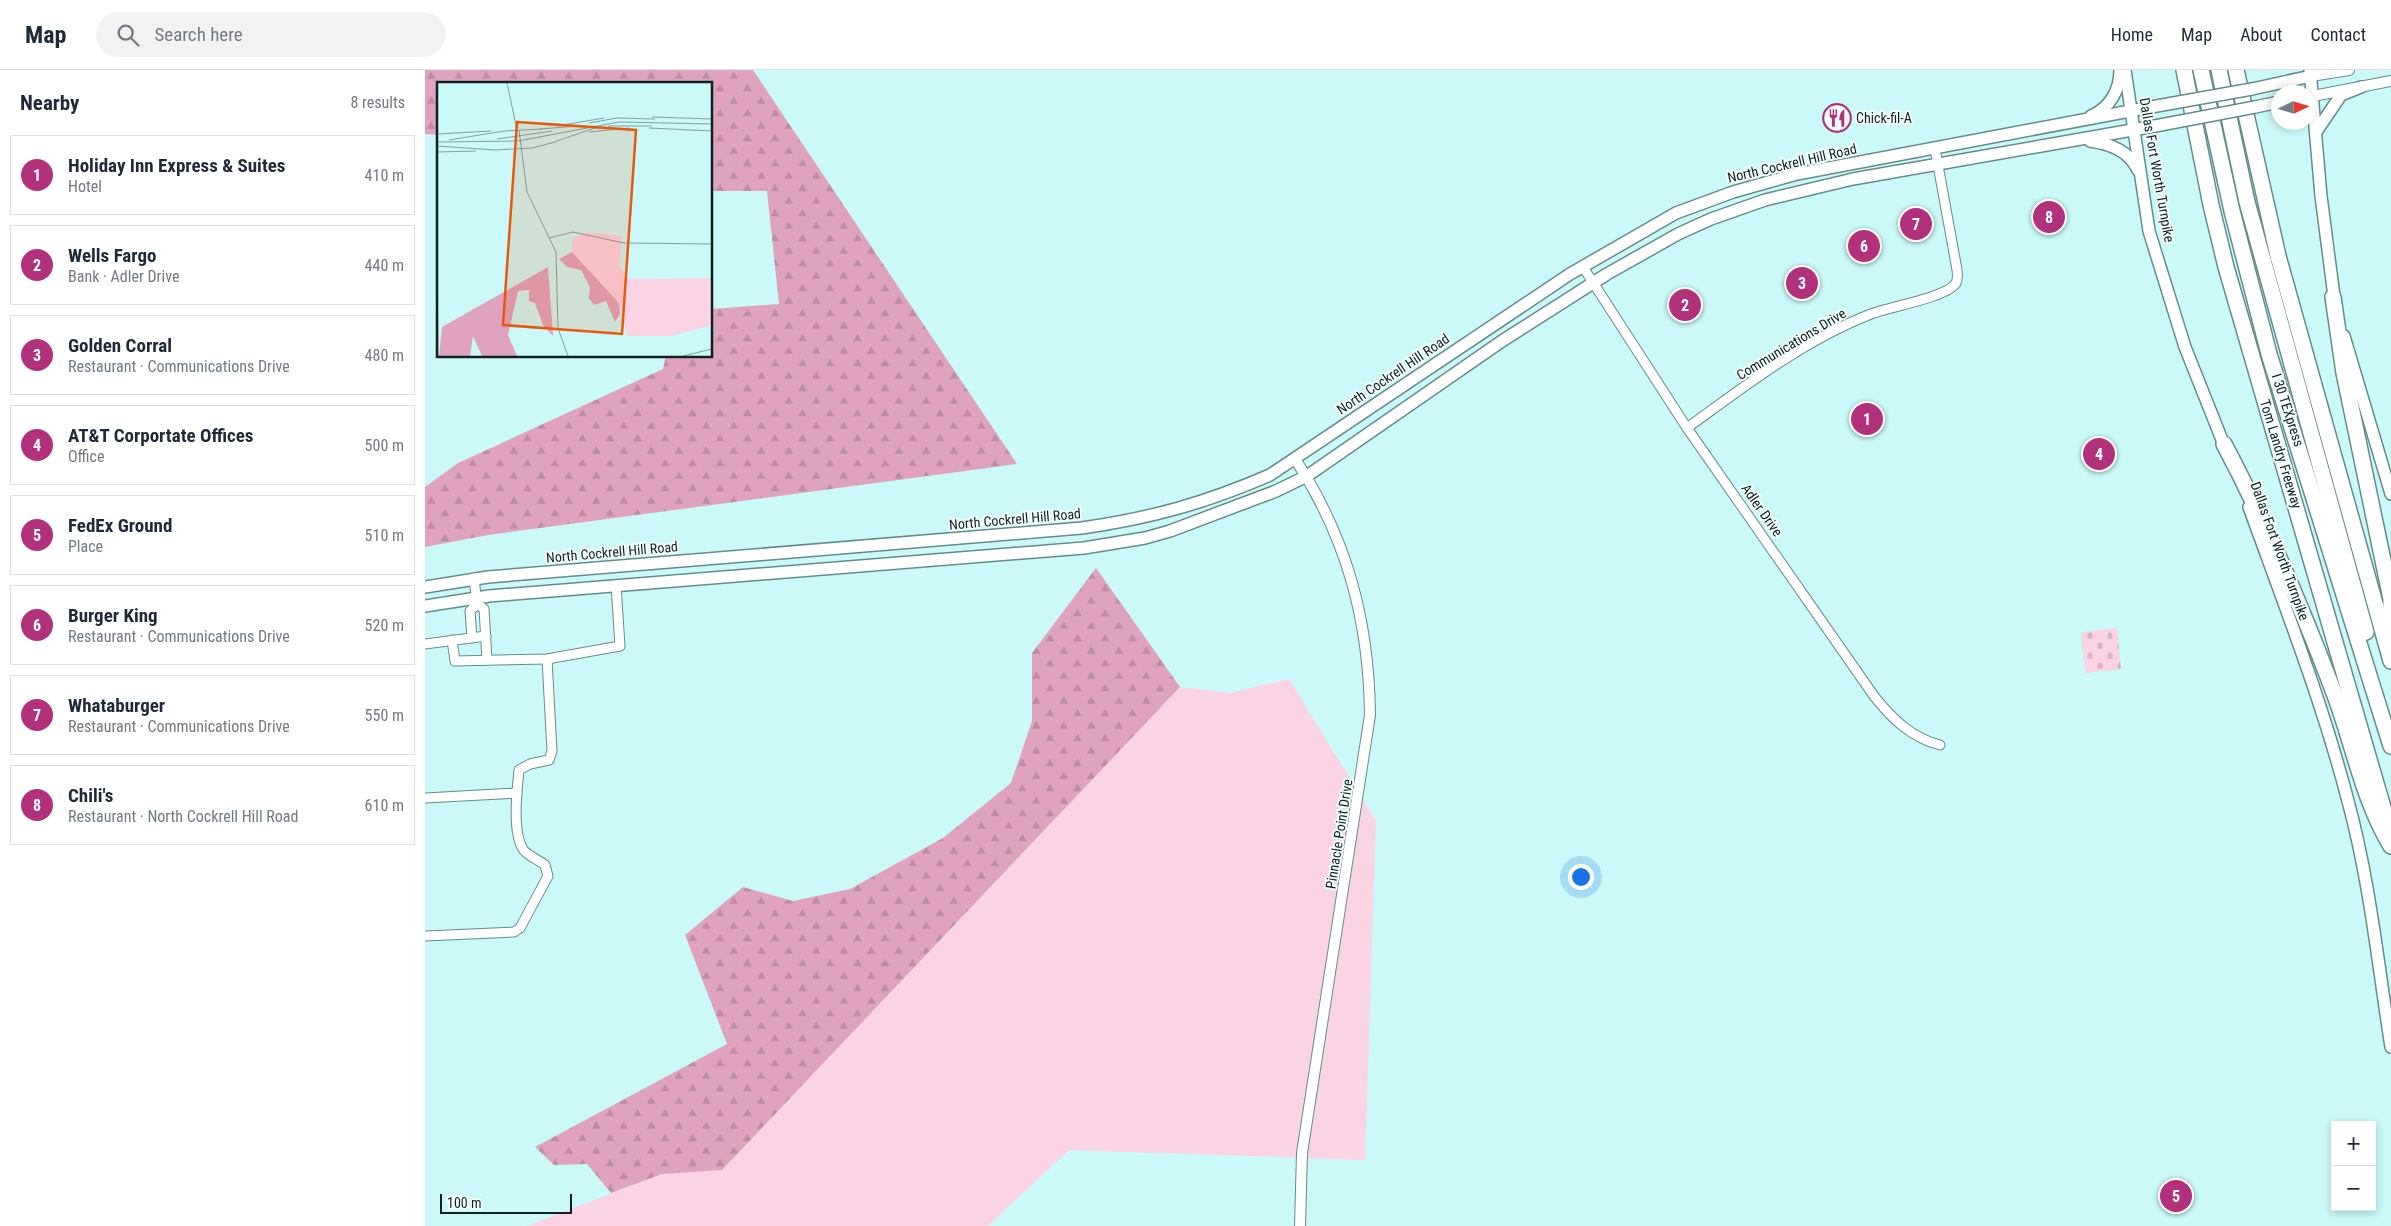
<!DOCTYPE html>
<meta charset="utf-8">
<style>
:root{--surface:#fff;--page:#f2f2f3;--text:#1f2937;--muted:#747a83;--line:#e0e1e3;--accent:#b2317b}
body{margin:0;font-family:"Roboto Condensed",sans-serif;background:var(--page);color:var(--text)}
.controls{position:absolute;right:15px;bottom:15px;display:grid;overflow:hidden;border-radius:0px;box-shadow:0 2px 8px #0003}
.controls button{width:45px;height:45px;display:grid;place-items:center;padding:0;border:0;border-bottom:1px solid var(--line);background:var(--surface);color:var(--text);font:25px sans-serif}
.compass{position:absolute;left:1846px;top:15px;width:45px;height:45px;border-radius:50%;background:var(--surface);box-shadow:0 2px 8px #0003;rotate:86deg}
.scale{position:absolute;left:15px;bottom:12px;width:132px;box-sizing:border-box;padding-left:5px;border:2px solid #102121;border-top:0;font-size:14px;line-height:18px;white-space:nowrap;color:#102121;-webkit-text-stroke:4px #f4fdfd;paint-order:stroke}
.you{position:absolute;left:1155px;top:806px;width:18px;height:18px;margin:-12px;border:4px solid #fff;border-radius:50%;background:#1a73e8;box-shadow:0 0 0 8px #1a73e833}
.badge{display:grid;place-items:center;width:32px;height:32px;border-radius:50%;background:var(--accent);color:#fff;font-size:16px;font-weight:700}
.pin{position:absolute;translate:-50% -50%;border:2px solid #fff;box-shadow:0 1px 5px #0006}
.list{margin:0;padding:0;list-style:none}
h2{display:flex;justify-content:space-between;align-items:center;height:65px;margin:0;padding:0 20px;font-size:21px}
h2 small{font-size:16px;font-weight:400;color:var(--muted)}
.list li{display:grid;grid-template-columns:32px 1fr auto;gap:15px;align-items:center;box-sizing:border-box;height:80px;margin:0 10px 10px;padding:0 10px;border:1px solid var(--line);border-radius:0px}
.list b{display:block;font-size:19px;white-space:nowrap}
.list p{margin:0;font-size:16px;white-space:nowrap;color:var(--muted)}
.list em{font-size:16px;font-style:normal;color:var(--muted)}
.icon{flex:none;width:28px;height:28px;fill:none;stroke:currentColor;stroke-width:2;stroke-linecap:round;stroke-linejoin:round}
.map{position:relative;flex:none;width:1966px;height:1156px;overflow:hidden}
header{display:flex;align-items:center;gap:30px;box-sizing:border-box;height:70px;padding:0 25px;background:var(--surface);border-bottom:1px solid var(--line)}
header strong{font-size:24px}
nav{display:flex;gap:28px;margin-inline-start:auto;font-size:18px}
.search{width:350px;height:45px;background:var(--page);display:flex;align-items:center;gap:12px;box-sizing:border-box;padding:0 18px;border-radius:28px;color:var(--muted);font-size:19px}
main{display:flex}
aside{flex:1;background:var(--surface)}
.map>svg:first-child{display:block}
.green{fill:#fad3e4}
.forest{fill:url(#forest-firs)}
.cemetery{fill:url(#cemetery-stones)}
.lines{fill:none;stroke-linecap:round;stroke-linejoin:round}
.minor-casing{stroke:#638d8c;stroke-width:11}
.tertiary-casing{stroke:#638d8c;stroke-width:12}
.secondary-casing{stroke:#638d8c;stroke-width:14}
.motorway-casing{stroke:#638d8c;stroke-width:18}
.minor{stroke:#fff;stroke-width:9}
.tertiary{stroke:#fff;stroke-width:10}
.secondary{stroke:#fff;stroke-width:11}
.motorway{stroke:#fff;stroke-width:15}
.secondary-bridge-casing{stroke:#638d8c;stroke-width:14;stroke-linecap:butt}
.secondary-bridge{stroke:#fff;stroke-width:11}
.labels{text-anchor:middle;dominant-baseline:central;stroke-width:4;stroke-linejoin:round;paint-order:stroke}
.poi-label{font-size:14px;fill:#102121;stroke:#f4fdfd;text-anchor:start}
.street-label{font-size:14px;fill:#102121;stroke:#f4fdfd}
.inset-road{fill:none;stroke:#80a2a2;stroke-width:1}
.view{fill:#e8590c;fill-opacity:0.15;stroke:#e8590c;stroke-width:2.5}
.inset-edge{fill:none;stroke:#102121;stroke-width:2.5}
</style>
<header>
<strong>Map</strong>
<div class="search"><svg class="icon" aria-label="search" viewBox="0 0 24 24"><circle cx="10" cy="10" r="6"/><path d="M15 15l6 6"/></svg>Search here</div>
<nav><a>Home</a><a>Map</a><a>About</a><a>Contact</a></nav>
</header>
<main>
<aside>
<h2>Nearby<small>8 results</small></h2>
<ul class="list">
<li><span class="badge">1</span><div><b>Holiday Inn Express &amp; Suites</b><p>Hotel</p></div><em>410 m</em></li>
<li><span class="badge">2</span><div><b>Wells Fargo</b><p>Bank · Adler Drive</p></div><em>440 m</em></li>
<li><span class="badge">3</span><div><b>Golden Corral</b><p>Restaurant · Communications Drive</p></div><em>480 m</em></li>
<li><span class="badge">4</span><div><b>AT&amp;T Corportate Offices</b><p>Office</p></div><em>500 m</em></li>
<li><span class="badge">5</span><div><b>FedEx Ground</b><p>Place</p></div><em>510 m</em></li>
<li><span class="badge">6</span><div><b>Burger King</b><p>Restaurant · Communications Drive</p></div><em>520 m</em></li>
<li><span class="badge">7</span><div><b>Whataburger</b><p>Restaurant · Communications Drive</p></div><em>550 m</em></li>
<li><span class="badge">8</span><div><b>Chili's</b><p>Restaurant · North Cockrell Hill Road</p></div><em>610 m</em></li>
</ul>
</aside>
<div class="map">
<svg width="1966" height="1156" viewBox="0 0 1966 1156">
<defs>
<pattern id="forest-firs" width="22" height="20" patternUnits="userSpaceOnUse" patternTransform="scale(1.25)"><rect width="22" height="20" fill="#dfa3bf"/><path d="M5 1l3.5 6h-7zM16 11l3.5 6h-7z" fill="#be8ca4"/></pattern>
<pattern id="cemetery-stones" width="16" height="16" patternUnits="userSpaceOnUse" patternTransform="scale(1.25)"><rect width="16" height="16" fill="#fad3e4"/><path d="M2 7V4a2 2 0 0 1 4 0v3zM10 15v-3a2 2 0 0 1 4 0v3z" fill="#d5b5c3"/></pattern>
</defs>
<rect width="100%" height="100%" fill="#cbf8f8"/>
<polygon class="green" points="864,609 951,751 940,1090 644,1080 563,1156 102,1156 237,1104 297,1100 755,617 806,623"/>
<g class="forest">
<polygon points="0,0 328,0 592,394 63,465 0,477 0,417 33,393 238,299 241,286 286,286 286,239 354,234 342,121 286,121 286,14 14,14 14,65 0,64"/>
<polygon points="671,498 755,617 297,1100 237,1104 186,1123 162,1094 129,1095 110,1077 302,974 260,865 318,817 368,831 425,819 518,768 586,713 607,651 607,583"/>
</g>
<polygon class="cemetery" points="1692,558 1696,599 1660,603 1656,562"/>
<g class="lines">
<defs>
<g id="minor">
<path d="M1158,197L1262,358L1449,626C1467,649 1487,668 1515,675"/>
<path d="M1262,358C1320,316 1379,270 1446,244C1464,237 1523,227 1531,213C1534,207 1532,200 1531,194L1510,79"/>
<polyline points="52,534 59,539 62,590"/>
<polyline points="47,568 45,541 52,534 49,508"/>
<polyline points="27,570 30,591 122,589 195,576 191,515"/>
<polyline points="0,574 61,566"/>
<polyline points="0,728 92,723"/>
<path d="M0,866L89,862L95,858L123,806L120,795C114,790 101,785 98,779C87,762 92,720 94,700L105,694L124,690L127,681L122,589"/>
</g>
<g id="tertiary">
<polyline points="1886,6 1924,0"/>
<polyline points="1888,26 1966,11"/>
<path d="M870,389C922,468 944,551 945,645L877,1083L875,1156"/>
</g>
<g id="secondary">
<polyline points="1700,0 1724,161 1760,277 1801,380"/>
<polyline points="1885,0 1896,126 1910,234"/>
<polyline points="1827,19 1886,6"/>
<polyline points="1830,37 1854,32"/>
<path d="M1666,46C1685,38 1695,20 1695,0"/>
<polyline points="1891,62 1916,25 1936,17"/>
<path d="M1665,71C1685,74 1703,80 1713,100"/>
<polyline points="1919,266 1966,424"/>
<path d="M1824,437C1859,534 1897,631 1923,731C1945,812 1953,895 1966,977"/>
<path d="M0,517L63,507L657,458C727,448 780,433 845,405L1145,204L1251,143L1308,122L1372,104L1726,37"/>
<polyline points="0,536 64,526 659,478 720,468 745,461 851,421 882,406 1077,271 1182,204 1253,164 1286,149 1340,130 1428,109 1730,56"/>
</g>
<g id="motorway">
<polyline points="1759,0 1786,135 1801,197 1966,765"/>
<polyline points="1776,0 1807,141 1844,284 1966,676"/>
<polyline points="1794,0 1822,132 1941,562"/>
<polyline points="1811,0 1853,186 1966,591"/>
<polyline points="1908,227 1919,303 1966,529 1966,570"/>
<path d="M1799,374C1841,453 1876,536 1908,620C1928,672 1937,728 1966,776"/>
</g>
</defs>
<use href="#minor" class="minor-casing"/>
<use href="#tertiary" class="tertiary-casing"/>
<use href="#secondary" class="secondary-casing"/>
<use href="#motorway" class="motorway-casing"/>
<use href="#minor" class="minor"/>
<use href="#tertiary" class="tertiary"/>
<use href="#secondary" class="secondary"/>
<use href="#motorway" class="motorway"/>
<defs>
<g id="secondary-bridge">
<polyline points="1726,37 1827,19"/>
<polyline points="1730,56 1830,37"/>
</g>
</defs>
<use href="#secondary-bridge" class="secondary-bridge-casing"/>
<use href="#secondary-bridge" class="secondary-bridge"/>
</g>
<defs>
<symbol id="restaurant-ring" viewBox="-11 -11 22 22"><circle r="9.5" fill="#f4fdfd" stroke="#b2317b" stroke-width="1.5"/><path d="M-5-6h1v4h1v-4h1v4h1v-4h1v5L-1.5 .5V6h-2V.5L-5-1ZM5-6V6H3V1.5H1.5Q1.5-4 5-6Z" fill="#b2317b"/></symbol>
</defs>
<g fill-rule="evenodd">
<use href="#restaurant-ring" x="1396" y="32" width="32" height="32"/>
</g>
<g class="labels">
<g class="poi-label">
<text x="1431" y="48">Chick-fil-A</text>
</g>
<g class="street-label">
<text transform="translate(1367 93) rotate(-13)">North Cockrell Hill Road</text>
<text transform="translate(1732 100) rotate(80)">Dallas Fort Worth Turnpike</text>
<text transform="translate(1366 274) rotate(-31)">Communications Drive</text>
<text transform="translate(968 304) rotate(-34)">North Cockrell Hill Road</text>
<text transform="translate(1863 340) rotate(72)">I 30 TEXpress</text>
<text transform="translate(1856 384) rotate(73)">Tom Landry Freeway</text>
<text transform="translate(1337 440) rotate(55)">Adler Drive</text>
<text transform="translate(590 449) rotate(-5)">North Cockrell Hill Road</text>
<text transform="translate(1855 481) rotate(70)">Dallas Fort Worth Turnpike</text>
<text transform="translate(187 482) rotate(-5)">North Cockrell Hill Road</text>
<text transform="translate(914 764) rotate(-81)">Pinnacle Point Drive</text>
</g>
</g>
<g transform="translate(12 12)">
<rect width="275" height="275" fill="#cbf8f8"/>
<path d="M150,150L185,154L182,184L192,197L275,196V243L234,254H190L182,220L135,170V158Z" fill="#fad3e4"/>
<path d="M135,170L182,221L183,232L178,240L169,219L157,223L152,216L153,205L144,188L130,185L122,177ZM111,185L116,254L106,243L98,221L92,219V208L81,209L71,253L80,274H45L36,254L33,274H2L5,245Z" fill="#dfa3bf"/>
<path class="inset-road" d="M70,1L80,48M215,35L275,37M152,41L180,36L218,37M120,44L167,36M171,44H215M212,46L275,49M103,47L141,44M82,48L90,110L119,170L121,246L131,274M67,49L105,47M152,50L192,46M0,52L54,49M60,57L115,49M12,58L67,49M0,60L81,59L182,40L275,42M117,60L161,45M0,64L58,68M58,68L95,66L118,60M0,70L39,69M112,156L136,150L187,161L275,162M0,160L1,274M246,274L275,267"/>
<path class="view" d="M80,40L199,48L185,252L66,243Z"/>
<rect width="275" height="275" class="inset-edge"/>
</g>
</svg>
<div class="controls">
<button>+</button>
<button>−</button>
</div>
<svg class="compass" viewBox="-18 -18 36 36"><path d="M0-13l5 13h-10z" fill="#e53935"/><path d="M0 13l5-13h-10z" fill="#747a83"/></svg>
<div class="scale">100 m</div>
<div class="you"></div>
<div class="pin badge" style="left:1442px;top:349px">1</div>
<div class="pin badge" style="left:1260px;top:235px">2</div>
<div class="pin badge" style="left:1377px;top:213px">3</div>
<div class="pin badge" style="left:1674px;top:384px">4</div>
<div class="pin badge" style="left:1751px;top:1126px">5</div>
<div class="pin badge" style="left:1439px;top:176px">6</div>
<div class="pin badge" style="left:1491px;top:154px">7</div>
<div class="pin badge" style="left:1624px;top:147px">8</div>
</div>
</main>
